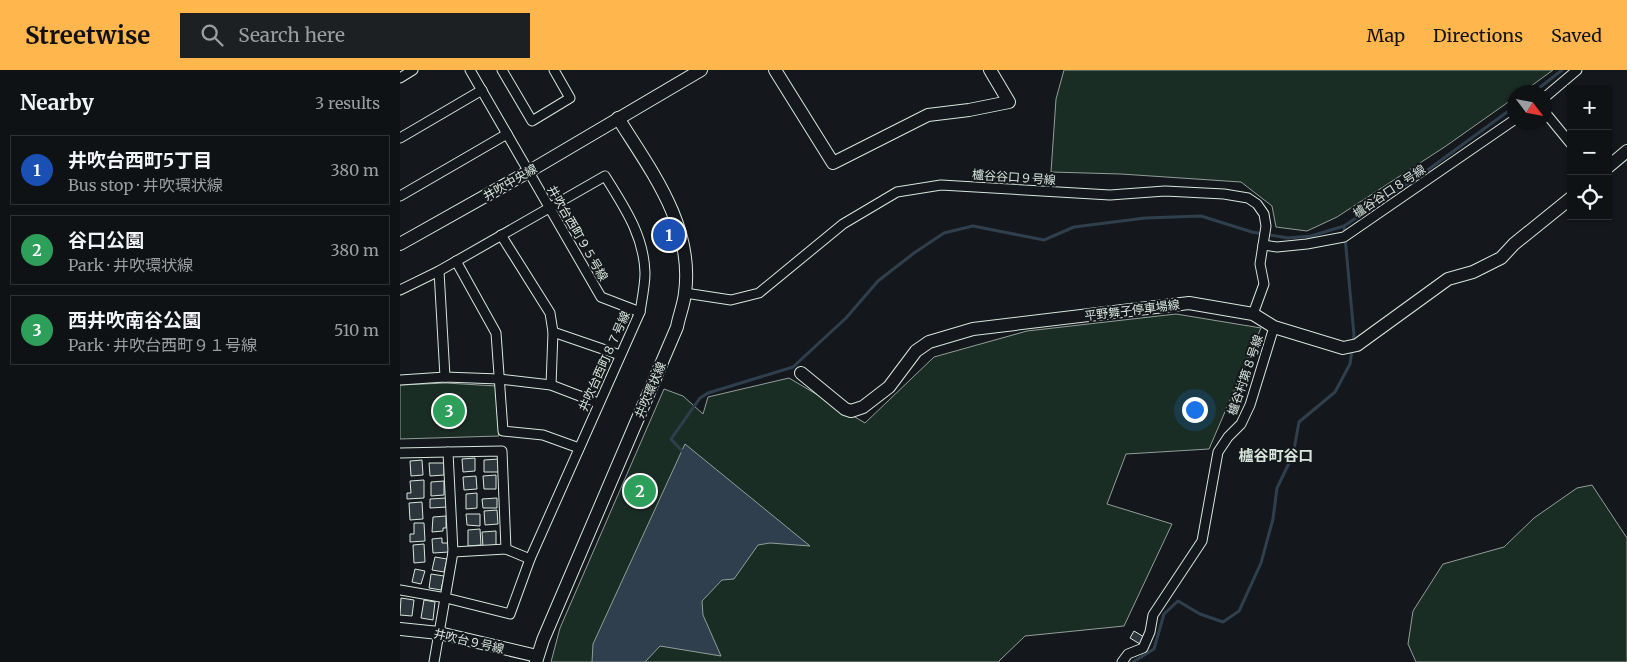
<!DOCTYPE html>
<meta charset="utf-8">
<style>
:root{--surface:#0f1215;--page:#1d2022;--text:#f1f3f6;--muted:#9b9ea0;--line:#2f3234;--accent:#ffb74d}
body{margin:0;font-family:Merriweather,"Noto Sans JP",serif;background:var(--page);color:var(--text)}
.controls{position:absolute;right:15px;top:15px;display:grid;overflow:hidden;border-radius:0px;box-shadow:0 1px 4px #0004}
.controls button{width:45px;height:45px;display:grid;place-items:center;padding:0;border:0;border-bottom:1px solid var(--line);background:var(--surface);color:var(--text);font:25px sans-serif}
.compass{position:absolute;left:1107px;top:15px;width:45px;height:45px;border-radius:50%;background:var(--surface);box-shadow:0 1px 4px #0004;rotate:122deg}
.you{position:absolute;left:794px;top:339px;width:18px;height:18px;margin:-12px;border:4px solid #fff;border-radius:50%;background:#1a73e8;box-shadow:0 0 0 8px #1a73e833}
.badge{display:grid;place-items:center;width:32px;height:32px;border-radius:50%;background:var(--accent);color:#fff;font-size:16px;font-weight:700}
.pin{position:absolute;translate:-50% -50%;border:2px solid #fff;box-shadow:0 1px 5px #0006}
.list{margin:0;padding:0;list-style:none}
h2{display:flex;justify-content:space-between;align-items:center;height:65px;margin:0;padding:0 20px;font-size:21px}
h2 small{font-size:16px;font-weight:400;color:var(--muted)}
.list li{display:grid;grid-template-columns:32px 1fr auto;gap:15px;align-items:center;box-sizing:border-box;height:70px;margin:0 10px 10px;padding:0 10px;border:1px solid var(--line);border-radius:0px}
.list b{display:block;font-size:19px;white-space:nowrap}
.list p{margin:0;font-size:16px;white-space:nowrap;color:var(--muted)}
.list em{font-size:16px;font-style:normal;color:var(--muted)}
.icon{flex:none;width:28px;height:28px;fill:none;stroke:currentColor;stroke-width:2;stroke-linecap:round;stroke-linejoin:round}
.map{position:relative;flex:none;width:1227px;height:592px;overflow:hidden}
header{display:flex;align-items:center;gap:30px;box-sizing:border-box;height:70px;padding:0 25px;background:var(--accent);color:#111}
header strong{font-size:24px}
nav{display:flex;gap:28px;margin-inline-start:auto;font-size:18px}
.search{width:350px;height:45px;background:var(--page);display:flex;align-items:center;gap:12px;box-sizing:border-box;padding:0 18px;border-radius:0px;color:var(--muted);font-size:19px}
main{display:flex}
aside{flex:1;background:var(--surface)}
.map>svg:first-child{display:block}
.green{fill:#1a2d24;stroke:#939e99}
.water{fill:#2f3f4d;stroke:#939e99}
.lines{fill:none;stroke-linecap:round;stroke-linejoin:round}
.stream{stroke:#2f3f4d;stroke-width:3}
.building{fill:#2c363c;stroke:#d8e6dc}
.street-casing{stroke:#d8e6dc;stroke-width:11}
.secondary-casing{stroke:#d8e6dc;stroke-width:14}
.street{stroke:#14181c;stroke-width:9}
.secondary{stroke:#14181c;stroke-width:12}
.labels{text-anchor:middle;dominant-baseline:central;stroke-width:4;stroke-linejoin:round;paint-order:stroke}
.street-label{font-size:12px;fill:#d8e6dc;stroke:#14181c}
.quarter-label{font-size:15px;font-weight:bold;fill:#d8e6dc;stroke:#14181c}
</style>
<header>
<strong>Streetwise</strong>
<div class="search"><svg class="icon" aria-label="search" viewBox="0 0 24 24"><circle cx="10" cy="10" r="6"/><path d="M15 15l6 6"/></svg>Search here</div>
<nav><a>Map</a><a>Directions</a><a>Saved</a></nav>
</header>
<main>
<aside>
<h2>Nearby<small>3 results</small></h2>
<ul class="list">
<li><span class="badge" style="background:#1a4fb4">1</span><div><b>井吹台西町5丁目</b><p>Bus stop · 井吹環状線</p></div><em>380 m</em></li>
<li><span class="badge" style="background:#2e9e5b">2</span><div><b>谷口公園</b><p>Park · 井吹環状線</p></div><em>380 m</em></li>
<li><span class="badge" style="background:#2e9e5b">3</span><div><b>西井吹南谷公園</b><p>Park · 井吹台西町９１号線</p></div><em>510 m</em></li>
</ul>
</aside>
<div class="map">
<svg width="1227" height="592" viewBox="0 0 1227 592">
<rect width="100%" height="100%" fill="#14181c"/>
<g class="green">
<polygon points="664,0 1153,0 1123,22 1114,22 1114,28 1046,76 937,147 907,161 876,157 872,136 841,112 721,104 651,102 656,29"/>
<polygon points="776,244 861,258 809,379 726,384 707,434 772,454 724,556 625,566 599,591 599,592 151,592 160,558 264,319 283,326 303,344 308,327 389,308 465,353 534,287 627,261"/>
<polygon points="46,313 96,316 99,366 0,369 0,315"/>
<polygon points="1192,415 1227,468 1227,592 1016,592 1008,574 1013,541 1043,494 1104,477 1134,448 1177,418"/>
</g>
<polygon class="water" points="285,374 410,476 370,473 358,475 334,509 322,510 302,531 303,545 321,586 260,576 245,592 192,592 193,574"/>
<g class="lines">
<g class="stream">
<polyline points="1134,22 1162,0"/>
<polyline points="944,156 954,265 953,271"/>
<polyline points="282,381 271,369 300,328 308,323 393,297 446,248 478,211 514,183 544,163 573,156 644,170 674,157 745,148 801,146 852,162 888,168 911,166 944,156 1029,99 1114,37"/>
<polyline points="733,592 754,579 764,544 778,531 800,544 823,552 839,541 861,493 873,449 877,418 893,385 899,352 935,322 950,294 952,280"/>
</g>
</g>
<g class="building">
<polygon points="75,388 75,401 63,402 62,389"/>
<polygon points="99,389 99,402 84,402 84,390"/>
<polygon points="22,390 23,405 11,406 10,391"/>
<polygon points="29,393 44,393 44,405 30,406"/>
<polygon points="96,405 96,419 84,419 83,406"/>
<polygon points="76,406 77,419 64,420 63,407"/>
<polygon points="24,410 24,428 7,429 7,423 11,423 10,411"/>
<polygon points="44,411 44,425 31,426 31,412"/>
<polygon points="77,423 77,438 66,439 66,424"/>
<polygon points="46,428 47,437 30,438 30,429"/>
<polygon points="97,428 97,438 83,438 82,429"/>
<polygon points="22,432 23,449 10,450 9,433"/>
<polygon points="97,440 98,454 85,455 84,441"/>
<polygon points="66,444 80,444 80,456 67,455"/>
<polygon points="46,446 46,458 43,458 43,461 32,462 33,447"/>
<polygon points="14,453 24,453 25,471 10,472 10,464 14,464"/>
<polygon points="80,459 81,475 68,476 68,460"/>
<polygon points="96,461 96,477 83,477 82,462"/>
<polygon points="42,468 42,473 48,473 49,482 33,483 32,469"/>
<polygon points="24,474 25,492 14,493 13,475"/>
<polygon points="35,487 47,489 44,502 32,500"/>
<polygon points="15,499 25,501 21,514 12,512"/>
<polygon points="31,504 44,506 41,520 29,518"/>
<polygon points="1,528 14,530 12,546 0,545"/>
<polygon points="24,530 35,532 33,550 21,548"/>
<polygon points="734,561 744,567 740,574 730,568"/>
</g>
<g class="lines">
<defs>
<g id="street">
<polyline points="70,0 201,227 240,242"/>
<polyline points="102,0 132,51 170,28 154,0"/>
<polyline points="0,8 13,0"/>
<polyline points="1144,28 1177,0"/>
<polyline points="1144,41 1171,74"/>
<polyline points="0,68 82,20"/>
<polyline points="0,126 107,64"/>
<polyline points="101,165 150,243 153,262 151,315"/>
<polyline points="863,175 877,177 907,174 944,167 1114,50"/>
<polyline points="56,191 96,263 103,361 143,365 179,378"/>
<polyline points="39,201 45,307"/>
<path d="M0,220L39,201L205,106C224,137 244,165 245,203C245,215 242,229 240,242L130,489L110,544L46,528L0,520"/>
<polyline points="285,223 331,230 359,223 443,154 497,122 541,115 710,125 765,121 824,124 848,128 857,134 864,144 866,156 860,194 864,214 853,244"/>
<polyline points="153,262 220,285"/>
<polyline points="0,310 45,307 99,309 151,315 198,333"/>
<polyline points="0,383 48,382"/>
<polyline points="53,482 106,479"/>
<polyline points="34,592 53,482 48,382 102,381 106,479 130,489"/>
<polyline points="722,592 728,584 743,578 750,562 753,545 802,471 818,382 828,367 841,354 850,335 874,257"/>
</g>
<g id="secondary">
<polyline points="375,0 433,93 528,45 569,40 609,32 590,0"/>
<polyline points="1208,97 1227,81"/>
<polyline points="0,174 128,102 301,0"/>
<polyline points="401,303 445,339 451,341 463,337 489,317 516,281 529,272 573,259 789,233 853,244 874,257 943,278 957,275 1048,209 1073,202 1101,188 1114,174 1171,128"/>
<polyline points="0,559 39,563 137,586"/>
<path d="M136,592L143,570L277,257C279,246 284,234 285,223C294,156 251,101 218,48"/>
</g>
</defs>
<use href="#street" class="street-casing"/>
<use href="#secondary" class="secondary-casing"/>
<use href="#street" class="street"/>
<use href="#secondary" class="secondary"/>
</g>
<g class="labels">
<g class="street-label">
<text transform="translate(614 107) rotate(4)">櫨谷谷口９号線</text>
<text transform="translate(110 112) rotate(-30)">井吹中央線</text>
<text transform="translate(989 121) rotate(-34)">櫨谷谷口８号線</text>
<text transform="translate(178 163) rotate(60)">井吹台西町９５号線</text>
<text transform="translate(732 240) rotate(-7)">平野舞子停車場線</text>
<text transform="translate(204 291) rotate(-66)">井吹台西町８７号線</text>
<text transform="translate(845 305) rotate(-71)">櫨谷村第８号線</text>
<text transform="translate(250 320) rotate(-67)">井吹環状線</text>
<text transform="translate(69 571) rotate(13)">井吹台９号線</text>
</g>
<g class="quarter-label">
<text x="876" y="385">櫨谷町谷口</text>
</g>
</g>
</svg>
<div class="controls">
<button>+</button>
<button>−</button>
<button><svg class="icon" aria-label="locate" viewBox="0 0 24 24"><circle cx="12" cy="12" r="6"/><path d="M12 2v4M12 18v4M2 12h4M18 12h4"/></svg></button>
</div>
<svg class="compass" viewBox="-18 -18 36 36"><path d="M0-13l5 13h-10z" fill="#e53935"/><path d="M0 13l5-13h-10z" fill="#9b9ea0"/></svg>
<div class="you"></div>
<div class="pin badge" style="left:269px;top:165px;background:#1a4fb4">1</div>
<div class="pin badge" style="left:240px;top:421px;background:#2e9e5b">2</div>
<div class="pin badge" style="left:49px;top:341px;background:#2e9e5b">3</div>
</div>
</main>
